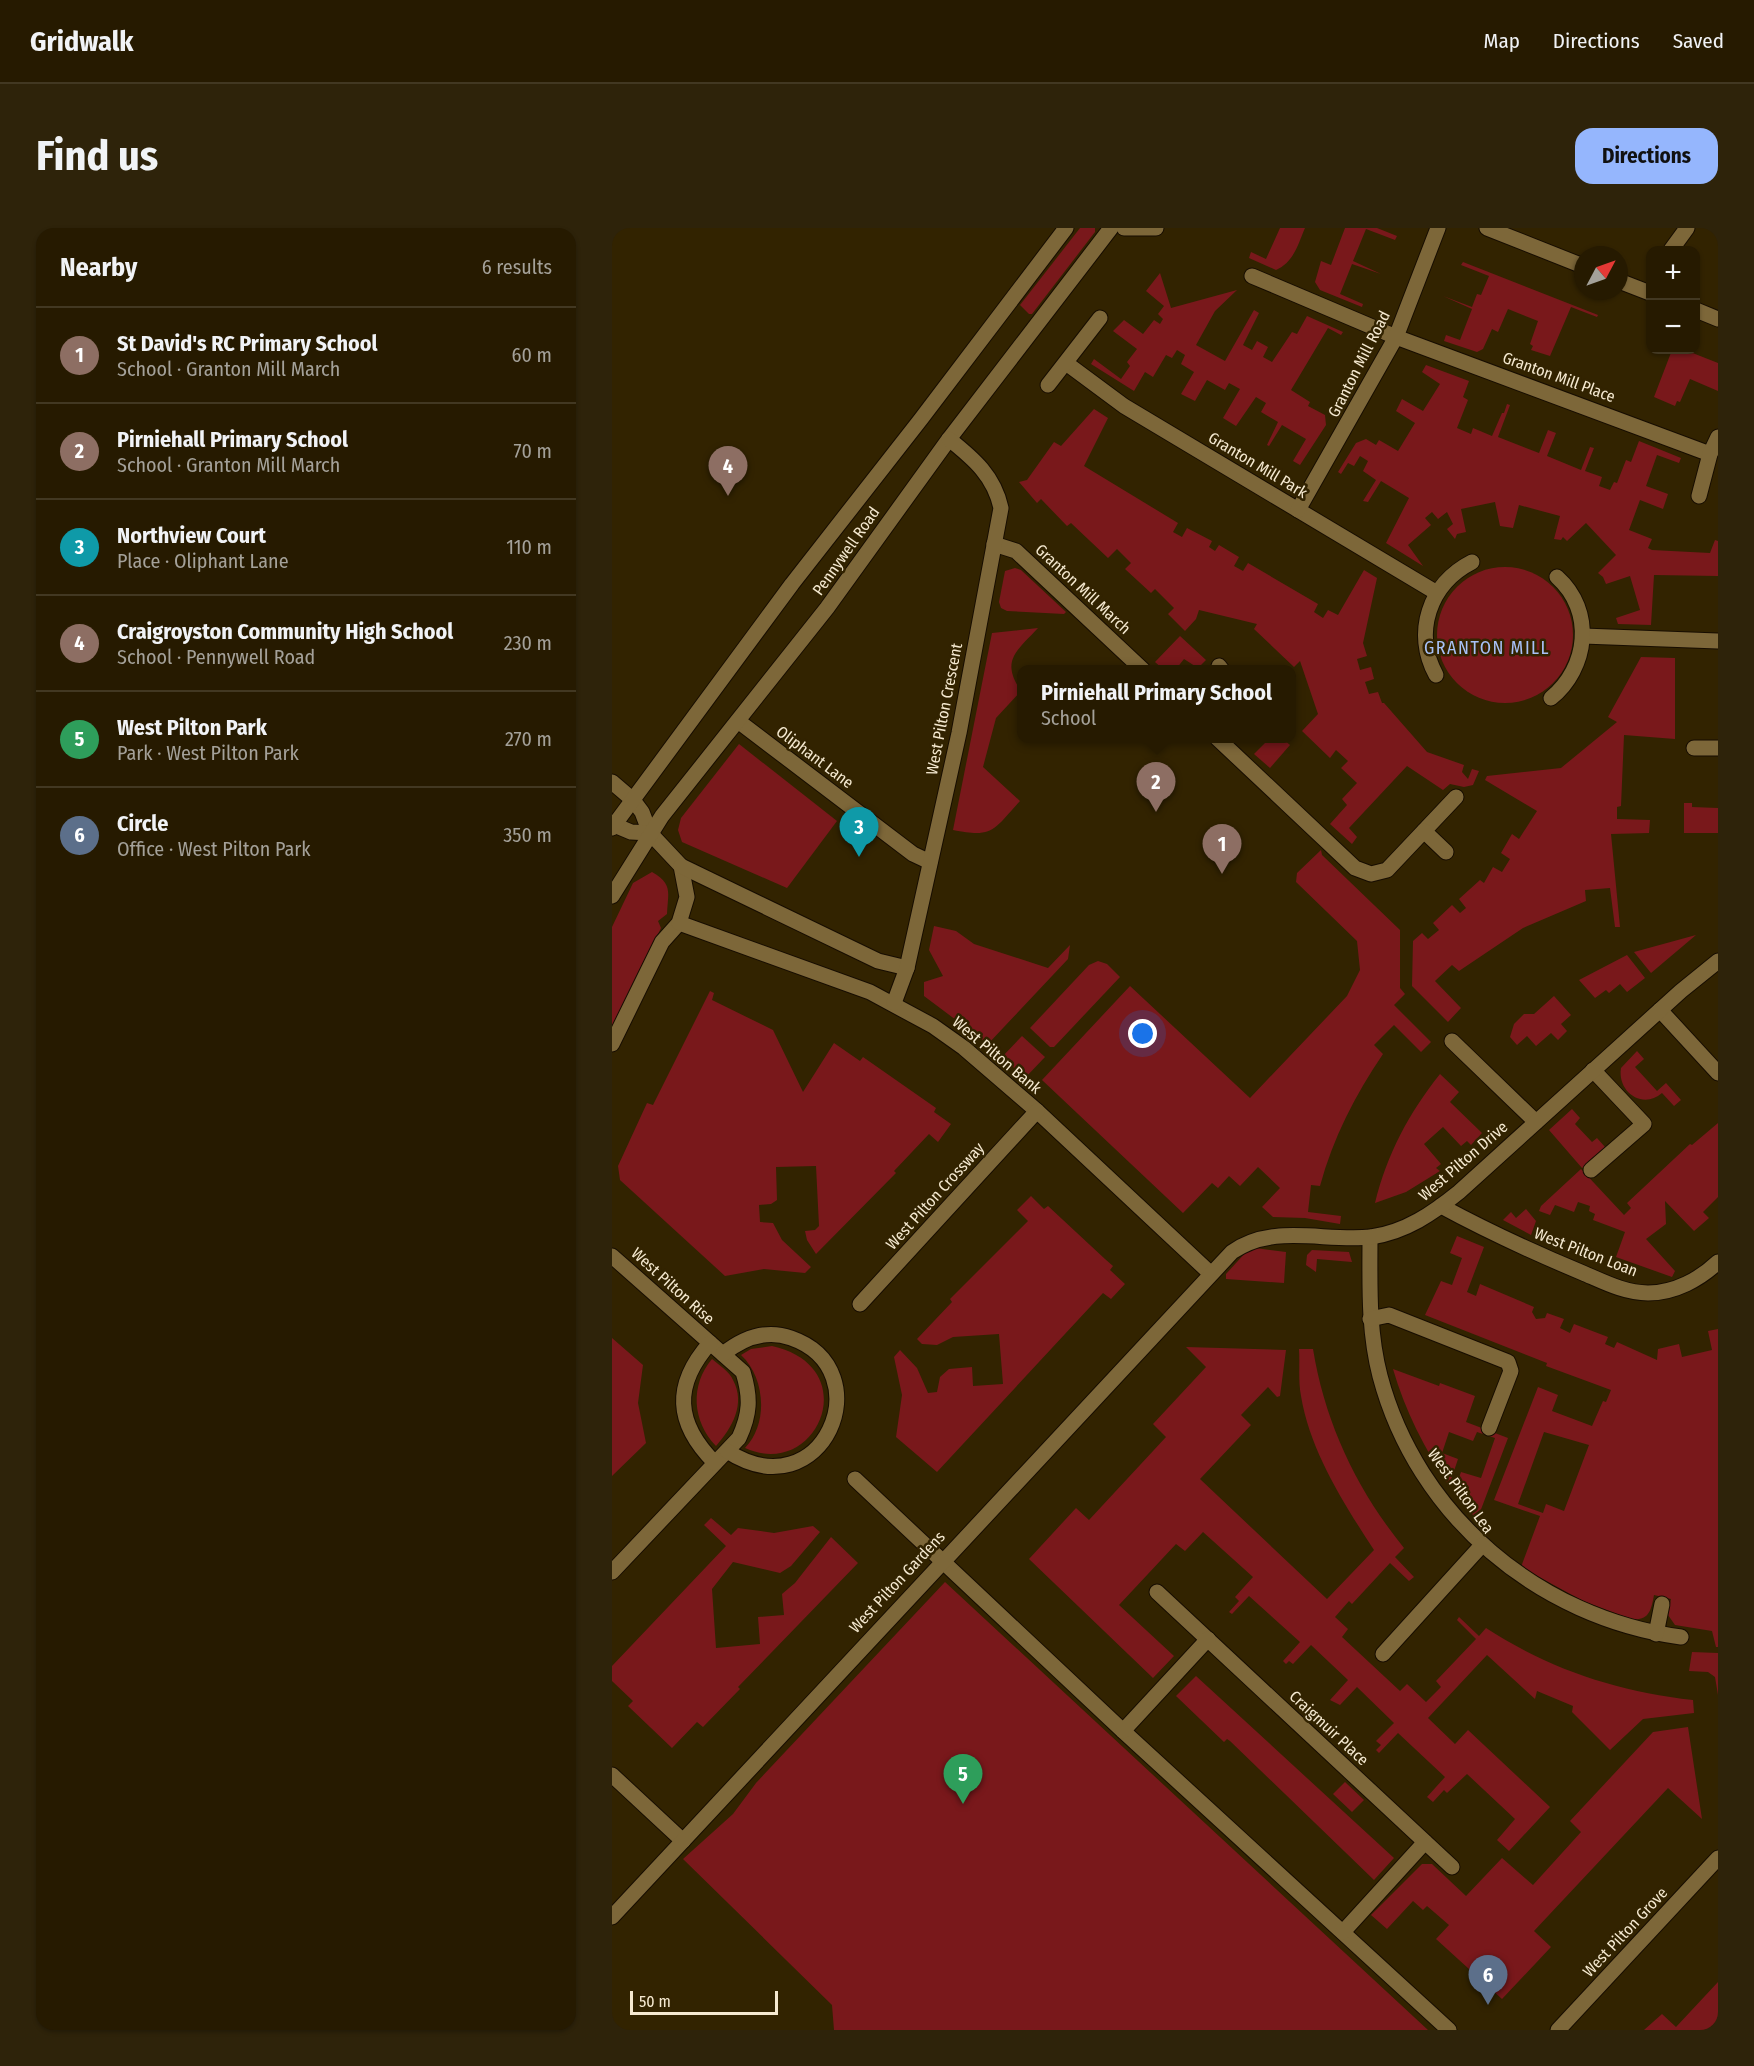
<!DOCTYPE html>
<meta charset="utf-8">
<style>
:root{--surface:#261a00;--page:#2e230a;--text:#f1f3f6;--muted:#a4a199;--line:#423822;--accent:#95b6fd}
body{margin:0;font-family:"Fira Sans Condensed",sans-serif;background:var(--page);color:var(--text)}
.controls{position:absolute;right:18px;top:18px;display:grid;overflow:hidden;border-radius:12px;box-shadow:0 2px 4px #0004}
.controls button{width:54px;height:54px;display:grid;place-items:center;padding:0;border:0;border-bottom:2px solid var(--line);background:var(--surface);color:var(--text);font:30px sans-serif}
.compass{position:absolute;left:962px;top:18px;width:54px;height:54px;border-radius:50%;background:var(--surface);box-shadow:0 2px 4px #0004;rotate:49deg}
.scale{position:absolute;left:18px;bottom:15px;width:148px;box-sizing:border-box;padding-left:6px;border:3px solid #f5e9d0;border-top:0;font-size:16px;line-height:21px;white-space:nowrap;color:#f5e9d0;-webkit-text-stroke:4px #322300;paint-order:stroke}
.you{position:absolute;left:531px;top:806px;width:21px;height:21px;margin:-15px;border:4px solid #fff;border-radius:50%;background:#1a73e8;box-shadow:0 0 0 9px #1a73e833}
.badge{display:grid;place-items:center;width:39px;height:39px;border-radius:50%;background:var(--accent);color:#fff;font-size:20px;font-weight:700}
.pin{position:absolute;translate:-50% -50px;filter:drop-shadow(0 2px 3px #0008)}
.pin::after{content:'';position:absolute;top:32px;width:21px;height:18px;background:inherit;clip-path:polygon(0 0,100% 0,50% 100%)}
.popup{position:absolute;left:405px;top:437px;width:279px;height:78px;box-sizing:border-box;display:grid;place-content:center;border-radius:12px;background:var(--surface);filter:drop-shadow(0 2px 4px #0005);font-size:20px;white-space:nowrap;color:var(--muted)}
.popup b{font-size:22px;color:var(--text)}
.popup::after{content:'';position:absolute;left:50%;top:100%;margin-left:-12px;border:12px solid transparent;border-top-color:var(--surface)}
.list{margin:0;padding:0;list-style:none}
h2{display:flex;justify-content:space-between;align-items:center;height:78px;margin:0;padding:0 24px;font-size:26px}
h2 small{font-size:20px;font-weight:400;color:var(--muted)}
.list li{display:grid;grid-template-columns:39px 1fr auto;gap:18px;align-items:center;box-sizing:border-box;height:96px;padding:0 24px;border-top:2px solid var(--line)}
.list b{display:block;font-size:22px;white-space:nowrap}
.list p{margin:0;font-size:20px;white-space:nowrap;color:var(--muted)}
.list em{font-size:20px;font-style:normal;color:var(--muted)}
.map{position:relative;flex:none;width:1106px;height:1802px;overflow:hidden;border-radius:18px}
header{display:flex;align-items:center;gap:36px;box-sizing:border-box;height:84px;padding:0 30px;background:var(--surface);border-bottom:2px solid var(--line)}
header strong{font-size:28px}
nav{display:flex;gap:33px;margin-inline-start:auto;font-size:21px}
.intro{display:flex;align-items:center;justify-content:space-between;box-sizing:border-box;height:144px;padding:0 36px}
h1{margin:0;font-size:42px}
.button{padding:15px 27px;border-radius:18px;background:var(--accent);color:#111;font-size:21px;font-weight:700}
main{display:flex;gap:36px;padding:0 36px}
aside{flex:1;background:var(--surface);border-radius:18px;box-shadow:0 2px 4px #0004}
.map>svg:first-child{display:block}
.green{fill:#79181b;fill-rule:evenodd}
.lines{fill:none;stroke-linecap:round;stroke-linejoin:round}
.minor-casing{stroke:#170d00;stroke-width:17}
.minor{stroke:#7d6739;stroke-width:15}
.labels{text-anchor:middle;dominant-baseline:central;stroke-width:5;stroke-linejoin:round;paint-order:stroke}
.street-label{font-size:16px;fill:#f5e9d0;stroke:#322300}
.neighbourhood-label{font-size:18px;letter-spacing:1.5px;fill:#a8c1f6;stroke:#322300}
</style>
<header>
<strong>Gridwalk</strong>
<nav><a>Map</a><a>Directions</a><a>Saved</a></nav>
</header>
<div class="intro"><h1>Find us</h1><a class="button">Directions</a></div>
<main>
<aside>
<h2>Nearby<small>6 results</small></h2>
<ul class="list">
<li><span class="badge" style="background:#8d6e63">1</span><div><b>St David's RC Primary School</b><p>School · Granton Mill March</p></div><em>60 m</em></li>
<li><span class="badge" style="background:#8d6e63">2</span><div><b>Pirniehall Primary School</b><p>School · Granton Mill March</p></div><em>70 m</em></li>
<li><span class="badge" style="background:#0f9aa8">3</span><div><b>Northview Court</b><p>Place · Oliphant Lane</p></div><em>110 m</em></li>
<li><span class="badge" style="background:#8d6e63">4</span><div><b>Craigroyston Community High School</b><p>School · Pennywell Road</p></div><em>230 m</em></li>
<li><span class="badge" style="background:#2e9e5b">5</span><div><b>West Pilton Park</b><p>Park · West Pilton Park</p></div><em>270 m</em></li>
<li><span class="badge" style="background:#5c6f8a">6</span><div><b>Circle</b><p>Office · West Pilton Park</p></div><em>350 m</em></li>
</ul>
</aside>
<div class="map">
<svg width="1106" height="1802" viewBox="0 0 1106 1802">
<rect width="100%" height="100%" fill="#322300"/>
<g class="green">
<polygon points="468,0 483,0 483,4 420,86 417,86 408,77"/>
<path d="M668,0H693C686,16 682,34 664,42L637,30L639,24L654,31Z"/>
<polygon points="733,0 765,0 785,8 783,12 754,1 741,33 769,46 740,36 728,66 751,76 750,79 708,62 703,54 709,33 719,37"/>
<polygon points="851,34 986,87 985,89 959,79 938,128 919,122 921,118 918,116 926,93 896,81 886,104 880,101 871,121 865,124 832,113 834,107 848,112 860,81 831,68 860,79 865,66 869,67 877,48 849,37"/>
<polygon points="548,45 559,80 625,62 603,83 584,117 613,133 642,82 647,85 631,117 640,122 645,113 656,119 651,129 660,134 680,104 685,106 695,88 731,104 729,107 716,100 679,162 698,174 696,178 713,187 714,197 688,237 681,233 694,211 670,197 657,218 655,217 666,194 649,184 654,175 644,169 624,198 611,190 628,161 617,155 613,162 595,152 583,173 569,166 582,144 569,136 573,127 565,122 560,130 554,127 541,149 533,144 522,163 479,136 482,131 509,151 518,138 515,134 525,121 501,103 512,92 531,106 542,92 548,96 551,91 546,86 552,78 534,63"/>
<polygon points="1060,122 1073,122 1106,135 1106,163 1078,151 1068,174 1065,173 1063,178 1042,169"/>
<polygon points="814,137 857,153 851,169 856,172 845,200 859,206 861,200 880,208 890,185 892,185 895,176 898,177 886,209 927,225 936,202 944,205 935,228 969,242 978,219 982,220 973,243 990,249 987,258 998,262 1002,254 1005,255 1014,232 1019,234 1027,213 1069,230 1067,235 1045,227 1034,258 1056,266 1051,281 1028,272 1017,302 1040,311 1036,320 1040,322 1098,325 1103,312 1106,313 1106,348 1042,347 1039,397 1006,396 1004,390 1028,382 1018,348 994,356 991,349 986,345 1004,327 974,295 955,313 951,309 949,312 942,311 948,288 907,277 901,300 888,298 883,274 849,281 854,304 845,306 843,311 835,301 841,296 835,284 826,291 820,284 813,290 819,297 796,317 811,338 774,315 797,270 769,253 756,274 751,273 764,252 751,243 756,233 748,228 742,238 736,235 729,246 726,244 744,215 754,211 764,217 767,212 786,223 803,195 784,183 790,171 811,183 828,156 810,144"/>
<polygon points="482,181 496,190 472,238 566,295 561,304 570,309 575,300 600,313 597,319 603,323 607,317 627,329 622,338 631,343 636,335 706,376 702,384 711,390 716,382 726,387 752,342 765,350 751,415 755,428 745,431 748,442 759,439 762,451 753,454 757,466 766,464 770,475 772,475 815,524 852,537 850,544 856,551 860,541 867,543 861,557 852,559 838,556 831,562 795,538 737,600 745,609 740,616 718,596 735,577 730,571 745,555 729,540 736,533 724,522 718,530 690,503 706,486 688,433 682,439 642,401 645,396 587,382 584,391 573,403 556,386 562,380 543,361 539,365 513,341 519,335 505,321 496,330 459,295 455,298 429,271 425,275 407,254 415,252 442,214 449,218"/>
<circle cx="893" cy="407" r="68"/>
<polygon points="403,340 409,342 454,384 452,386 395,383 389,380 387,374 393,343"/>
<path d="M426,400C405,423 388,432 409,463L384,490L371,539L408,573C381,602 382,610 341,602L380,405Z"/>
<polygon points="568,408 594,432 586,440 572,431 564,441 551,441 543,434"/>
<polygon points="1029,429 1063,430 1063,511 1012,507 1009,578 1005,579 1005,591 1038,592 1037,605 999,606 1008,699 1003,699 998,660 973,662 974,673 911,700 847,743 840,737 823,753 849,780 836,794 800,758 801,713 810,705 816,711 827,702 821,695 840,677 848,685 854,680 847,671 868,652 872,655 881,639 890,644 898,631 889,625 900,606 907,611 925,583 873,552 875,548 949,540 1005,494 996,489"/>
<polygon points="657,511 671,511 678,517 658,540 642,526"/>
<polygon points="127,516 225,593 175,660 70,614 66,602 69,590"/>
<polygon points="1072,575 1080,575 1080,579 1106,580 1106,605 1072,605"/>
<path d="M709,622L710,627L788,702V760L793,766L782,777L819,814L809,824L782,797L762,817L771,826C743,867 721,910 708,958L699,957L696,984L729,988L728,996L693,990L661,989L650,979L668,960L646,939L628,958L617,948L606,960L600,955L571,985L430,852L518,758L638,870L735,768L748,742L745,713L684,654L685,645Z"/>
<path d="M40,644C61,656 56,664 55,686L46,693L49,700L0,799V699L21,655Z"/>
<polygon points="322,698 344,703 362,716 436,740 458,717 456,731 376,816 312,768 312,754 331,748 317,722"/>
<polygon points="1084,707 1039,745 1022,724"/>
<polygon points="1015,727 1033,750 1015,764 1008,756 997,765 994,762 983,770 967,752"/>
<polygon points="486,733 495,736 508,749 442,819 438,819 418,800 477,737"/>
<polygon points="98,763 102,765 100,772 161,802 191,864 222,815 248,833 251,829 324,880 322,884 339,896 326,914 317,906 282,943 284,945 204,1026 195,1012 193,1003 203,1002 207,998 204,938 164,939 165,972 159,976 147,977 148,994 161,995 170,1012 199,1039 193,1045 152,1041 113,1048 8,952 6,938 35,875 41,877"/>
<polygon points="942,768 959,787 949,796 955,803 946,812 939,805 924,818 915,808 905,817 898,809 902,796 912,786 922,786"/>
<polygon points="410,808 433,829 413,850 390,829"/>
<path d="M1025,823L1032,831L1023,839L1045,863L1054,855L1069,872L1062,878L1050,865C1031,882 1005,864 1009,840Z"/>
<path d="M828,846L847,864L838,874L870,905L859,917L855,913L849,918L831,899L812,916L829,936L824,940L828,943L794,964L763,975C775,926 797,885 828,846Z"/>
<polygon points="960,881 968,890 963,896 980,914 985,910 993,919 970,940 937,902"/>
<polygon points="1106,895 1106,969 1091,984 1097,990 1082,1003 1053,973 1054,996 1034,1011 1063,1043 1060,1049 1004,1029 1013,1004 981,992 983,986 977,983 978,978 966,974 962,984 943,977 938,987 927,983 929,978 969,941 1012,987 1019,980 1015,975 1078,916 1080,917"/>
<polygon points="419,968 432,981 436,978 493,1031 501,1038 498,1042 513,1056 499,1071 491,1065 325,1244 284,1209 290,1167 282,1129 288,1122 305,1140 316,1165 325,1164 328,1149 337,1141 360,1139 361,1158 391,1156 387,1106 341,1109 325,1117 310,1116 305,1111 340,1074 338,1071 416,993 405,982"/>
<polygon points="914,981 924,993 919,1007 891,992 899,984 904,990"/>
<path d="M845,1008L872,1019L855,1064L864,1068L868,1056L922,1079L920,1084L924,1091L933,1090L935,1085L952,1091L948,1100L958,1105L962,1096L996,1109L993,1116L1002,1120L1005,1114L1045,1132L1046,1121L1067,1116L1070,1129L1100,1122L1096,1103L1106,1101V1419H1104L1100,1403L1063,1397L1056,1387L1059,1371L1042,1367C1039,1383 1037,1393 1019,1391L971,1373L909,1339L928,1288L882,1272L926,1159L946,1167L940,1183L980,1198L991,1173L994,1174L999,1162L934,1138L935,1135L813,1087L829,1053L840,1057L850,1030L838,1025ZM932,1204L977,1217L952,1283L934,1276L931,1285L906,1276Z"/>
<polygon points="643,1020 674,1024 672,1055 614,1051 614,1046 635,1023"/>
<polygon points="700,1022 737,1024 740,1034 705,1031 704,1044 694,1037 695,1027"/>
<polygon points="0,1110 31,1137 26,1175 34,1215 0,1248"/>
<path d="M160,1118C254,1139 205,1253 133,1220C157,1195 153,1149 129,1127L139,1121Z"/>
<path d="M574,1119L674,1122L668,1168L665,1169L656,1159L629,1187L639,1197L588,1251L715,1371L762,1322C732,1276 698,1223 689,1168C686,1153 688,1136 687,1121H701C713,1195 745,1262 792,1320L783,1329L802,1349L797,1353L778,1335L740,1376L737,1373L723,1389L736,1401L730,1409L788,1463L795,1456L814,1474L829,1459L824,1453L864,1411L845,1392L847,1389L867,1408L874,1400C939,1442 1005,1463 1081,1472L1082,1485L1031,1491L998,1522L960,1484L961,1478L925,1463L923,1471L875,1427L816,1490L843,1516L856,1502L938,1579L897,1623L885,1612L903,1591L855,1546L835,1565L832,1562L821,1574L815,1569L833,1549L786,1505L767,1525L764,1522L769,1517L764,1513L782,1495L745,1459L728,1477L718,1472L736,1452L699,1417L681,1436L677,1433L674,1436L671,1433L688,1414L637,1368L620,1386L617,1384L627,1373L623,1369L641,1349L591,1304L573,1323L564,1316L507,1377L562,1428L541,1450L417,1331L464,1280L477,1292L554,1209L541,1196L594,1139Z"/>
<path d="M100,1131C107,1137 118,1144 121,1152C134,1176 120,1200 104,1218C80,1193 78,1157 100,1131Z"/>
<path d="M781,1141L827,1158L828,1155L863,1168L854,1194L896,1210L865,1292L842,1264L849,1244L869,1250L883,1210L865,1204L861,1213L837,1204L830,1225L846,1231L837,1258C813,1221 793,1183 781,1141Z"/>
<polygon points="99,1290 119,1307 126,1300 162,1305 201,1298 208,1304 179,1338 168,1345 121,1334 100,1361 104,1420 148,1416 146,1389 172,1387 170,1366 183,1355 219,1309 246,1335 126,1459 128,1461 91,1499 85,1494 60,1520 16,1478 21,1473 0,1453 0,1438 114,1318 92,1297"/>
<polygon points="333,1354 816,1802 222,1802 220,1777 71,1631 121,1586 144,1555"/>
<polygon points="1080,1424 1106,1425 1106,1467 1103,1449 1096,1444 1077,1443"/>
<polygon points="584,1448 782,1630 762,1652 618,1513 615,1511 612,1514 564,1468"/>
<polygon points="1076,1499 1090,1591 1056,1560 922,1703 939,1719 890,1771 824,1711 837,1697 815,1678 811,1682 801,1673 775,1701 759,1687 810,1636 820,1636 854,1668 890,1630 921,1657 969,1604 958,1593 1041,1504"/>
<polygon points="733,1554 752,1572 740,1584 721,1566"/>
<polygon points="1106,1754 1106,1802 1032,1802 1050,1786 1064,1799"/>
</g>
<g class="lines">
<defs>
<g id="minor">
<polyline points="512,0 544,0"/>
<polyline points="875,0 971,38"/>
<polyline points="1059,22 1075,0"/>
<polyline points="640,48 784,109 1098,226"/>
<polyline points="1007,53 1038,65"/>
<polyline points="1084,82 1106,91"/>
<polyline points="454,135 512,178 825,365"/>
<polyline points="436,157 488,90"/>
<polyline points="1087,268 1098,226 1106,209"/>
<polyline points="686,282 784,109 826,0"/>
<polyline points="382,316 404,323 531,442"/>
<polyline points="971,408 1106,413"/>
<polyline points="607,438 610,442"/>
<path d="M824,447C801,405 817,356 860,334"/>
<path d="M939,470C976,440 983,383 945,349"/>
<polyline points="126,493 301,626 318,634"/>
<polyline points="605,510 743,640 759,646 775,642 844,569"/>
<polyline points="1082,520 1106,520"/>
<polyline points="0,554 21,572 30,584 38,605 69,638 75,669 67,695 50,714 0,816"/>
<polyline points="0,596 19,604 38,605"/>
<polyline points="0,600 180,356 309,191 454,0"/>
<polyline points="812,603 834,624"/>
<polyline points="69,638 266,733 295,740"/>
<polyline points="0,668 50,588 215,380 337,211 499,0"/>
<polyline points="67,695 258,764 321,798 352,820 425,883 598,1045"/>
<path d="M282,775L295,740L347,505L389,280C382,248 362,231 337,211"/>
<polyline points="1048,782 1106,845"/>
<polyline points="840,813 924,894"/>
<polyline points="979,942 1032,896 981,842"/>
<path d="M829,978C875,1003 923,1025 971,1045C992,1054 1013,1065 1036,1065C1063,1065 1088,1051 1106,1034"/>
<path d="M758,1009C758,1056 756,1102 768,1148C805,1288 927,1390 1069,1409"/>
<path d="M0,1028L131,1144C139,1170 138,1186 127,1210L0,1344"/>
<polyline points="248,1076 425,883"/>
<polyline points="758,1091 777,1087 896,1134 899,1143 877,1200"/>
<path d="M98,1115C61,1157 63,1195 103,1235"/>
<path d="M111,1126C131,1110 154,1101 179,1110C271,1142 211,1285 115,1223"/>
<polyline points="243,1251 511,1503 837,1802"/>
<polyline points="545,1364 840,1639"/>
<polyline points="1044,1406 1050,1376"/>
<polyline points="771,1426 870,1317"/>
<polyline points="511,1503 596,1411"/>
<polyline points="0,1547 71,1613"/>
<path d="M0,1689L620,1024C661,995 712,1014 759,1009C794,1004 821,985 847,964L1069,763L1106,733"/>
<polyline points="731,1704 813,1614"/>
<polyline points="946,1802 1106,1630"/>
</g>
</defs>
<use href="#minor" class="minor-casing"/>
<use href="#minor" class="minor"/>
</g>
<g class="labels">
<g class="street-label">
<text transform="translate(747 136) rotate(-63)">Granton Mill Road</text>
<text transform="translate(947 149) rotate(20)">Granton Mill Place</text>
<text transform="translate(646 237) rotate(31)">Granton Mill Park</text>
<text transform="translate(234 323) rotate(-55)">Pennywell Road</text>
<text transform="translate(471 361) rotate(43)">Granton Mill March</text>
<text transform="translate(332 481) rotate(-79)">West Pilton Crescent</text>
<text transform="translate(203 529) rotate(37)">Oliphant Lane</text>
<text transform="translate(385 827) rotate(40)">West Pilton Bank</text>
<text transform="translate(851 933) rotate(-41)">West Pilton Drive</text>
<text transform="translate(323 968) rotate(-48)">West Pilton Crossway</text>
<text transform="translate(974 1024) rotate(21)">West Pilton Loan</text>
<text transform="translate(61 1058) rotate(42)">West Pilton Rise</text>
<text transform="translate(849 1263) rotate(54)">West Pilton Lea</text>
<text transform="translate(285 1354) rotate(-47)">West Pilton Gardens</text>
<text transform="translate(717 1500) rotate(43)">Craigmuir Place</text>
<text transform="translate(1013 1704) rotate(-47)">West Pilton Grove</text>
</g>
<g class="neighbourhood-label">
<text x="875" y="420">GRANTON MILL</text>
</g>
</g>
</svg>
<div class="controls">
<button>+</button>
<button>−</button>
</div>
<svg class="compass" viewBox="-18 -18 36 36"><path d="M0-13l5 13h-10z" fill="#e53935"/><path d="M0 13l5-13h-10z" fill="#a4a199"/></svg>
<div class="scale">50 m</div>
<div class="you"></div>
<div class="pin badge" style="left:610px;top:646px;background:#8d6e63">1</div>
<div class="pin badge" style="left:544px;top:584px;background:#8d6e63">2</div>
<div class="popup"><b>Pirniehall Primary School</b>School</div>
<div class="pin badge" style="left:247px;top:629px;background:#0f9aa8">3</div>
<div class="pin badge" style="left:116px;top:268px;background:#8d6e63">4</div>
<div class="pin badge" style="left:351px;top:1576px;background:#2e9e5b">5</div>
<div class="pin badge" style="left:876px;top:1777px;background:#5c6f8a">6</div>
</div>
</main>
